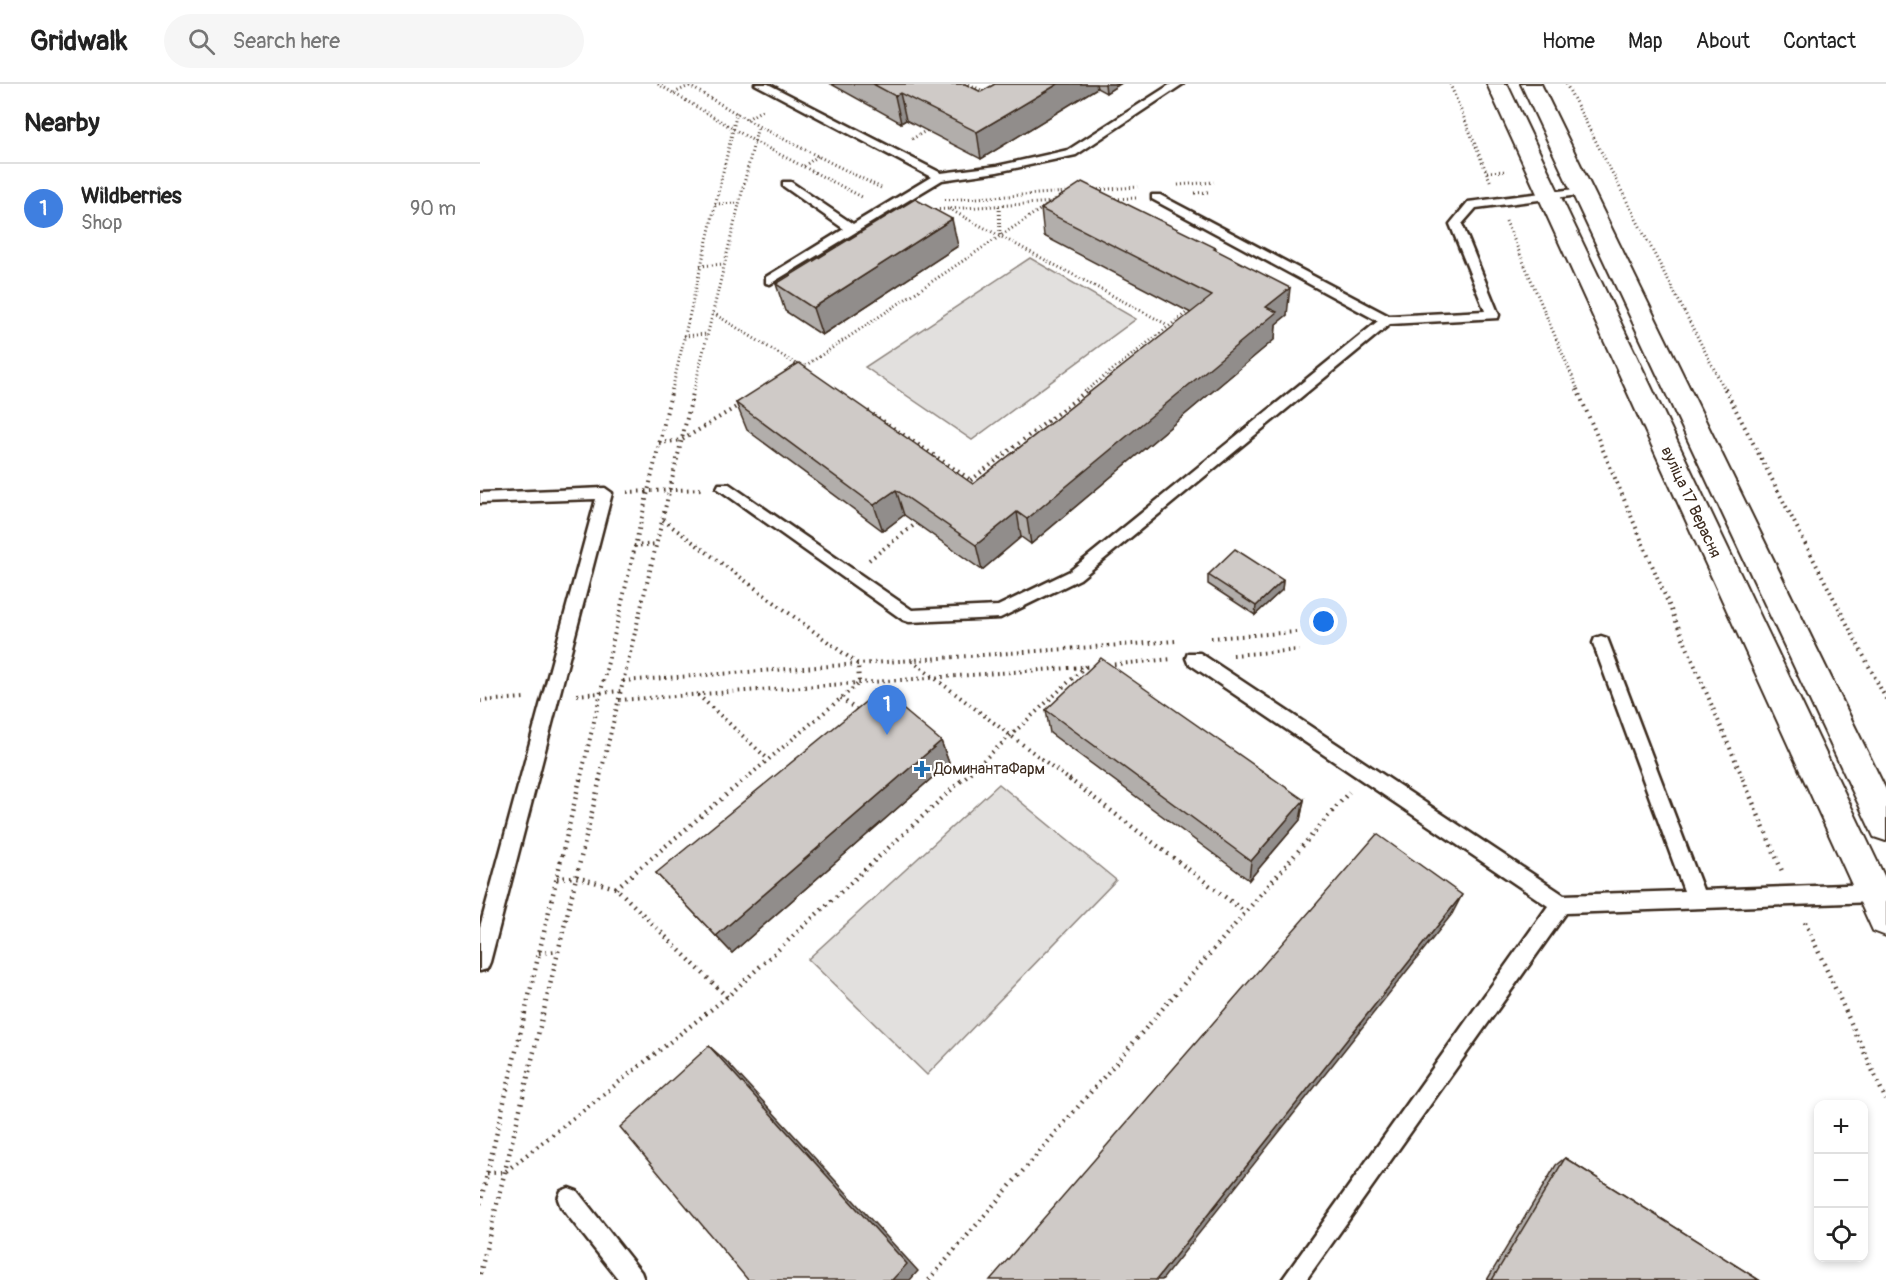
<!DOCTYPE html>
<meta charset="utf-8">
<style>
:root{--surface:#fff;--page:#f6f6f6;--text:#222;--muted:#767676;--line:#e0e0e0;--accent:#1f6fb2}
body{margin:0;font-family:Pangolin,sans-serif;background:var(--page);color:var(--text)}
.controls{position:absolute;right:18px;bottom:18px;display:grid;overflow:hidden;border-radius:12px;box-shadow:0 3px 9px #0003}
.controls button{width:54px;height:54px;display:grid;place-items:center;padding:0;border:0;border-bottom:2px solid var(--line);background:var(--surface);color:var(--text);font:30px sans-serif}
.you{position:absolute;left:844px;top:538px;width:21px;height:21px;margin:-15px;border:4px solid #fff;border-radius:50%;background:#1a73e8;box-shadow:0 0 0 9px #1a73e833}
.badge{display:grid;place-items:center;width:39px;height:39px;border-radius:50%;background:var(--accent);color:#fff;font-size:20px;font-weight:700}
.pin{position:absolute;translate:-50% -50px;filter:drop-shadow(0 2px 3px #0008)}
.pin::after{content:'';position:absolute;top:32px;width:21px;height:18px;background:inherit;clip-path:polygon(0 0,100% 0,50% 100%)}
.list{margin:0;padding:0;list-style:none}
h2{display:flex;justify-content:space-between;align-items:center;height:78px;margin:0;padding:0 24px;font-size:26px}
h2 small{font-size:20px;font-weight:400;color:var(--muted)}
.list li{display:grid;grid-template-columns:39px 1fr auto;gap:18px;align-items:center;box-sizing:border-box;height:90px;padding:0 24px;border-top:2px solid var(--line)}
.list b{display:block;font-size:22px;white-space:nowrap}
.list p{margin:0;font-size:20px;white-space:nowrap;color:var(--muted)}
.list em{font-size:20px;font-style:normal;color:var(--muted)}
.icon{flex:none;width:33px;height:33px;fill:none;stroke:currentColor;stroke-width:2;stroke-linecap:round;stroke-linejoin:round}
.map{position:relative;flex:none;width:1406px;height:1196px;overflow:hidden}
header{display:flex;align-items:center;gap:36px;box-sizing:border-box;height:84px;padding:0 30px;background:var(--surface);border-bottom:2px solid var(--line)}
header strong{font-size:28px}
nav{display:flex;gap:33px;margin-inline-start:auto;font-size:21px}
.search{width:420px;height:54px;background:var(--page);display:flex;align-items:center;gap:15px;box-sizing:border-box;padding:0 21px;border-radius:33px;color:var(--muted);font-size:22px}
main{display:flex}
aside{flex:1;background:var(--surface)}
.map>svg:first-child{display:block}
.green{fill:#e2e0de;stroke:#8e857e;stroke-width:1.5}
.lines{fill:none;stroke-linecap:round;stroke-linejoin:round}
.lane-casing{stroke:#3b2a1e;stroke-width:5}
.street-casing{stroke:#3b2a1e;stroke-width:4}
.path-far2{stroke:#3b2a1e;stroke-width:3;stroke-dasharray:1 3;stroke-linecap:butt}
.path-far1{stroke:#3b2a1e;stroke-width:4;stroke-dasharray:1.5 4.5;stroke-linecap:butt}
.path{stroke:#3b2a1e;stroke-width:4.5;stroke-dasharray:1.5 5;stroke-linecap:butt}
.lane{fill:#fff;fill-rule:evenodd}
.street{fill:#fff;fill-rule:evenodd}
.wall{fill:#b2aeab;stroke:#3b2a1e;stroke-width:1.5}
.shaded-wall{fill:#918d8b;stroke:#3b2a1e;stroke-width:1.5}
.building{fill:#cfcac7;stroke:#3b2a1e;stroke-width:1.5}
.poi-dot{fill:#1f6fb2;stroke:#fff;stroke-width:2}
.labels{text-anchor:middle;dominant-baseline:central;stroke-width:4.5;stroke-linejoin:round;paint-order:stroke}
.street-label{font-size:16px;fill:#3b2a1e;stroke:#fff}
.poi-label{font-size:16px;fill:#3b2a1e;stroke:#fff;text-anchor:start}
</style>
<header>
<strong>Gridwalk</strong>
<div class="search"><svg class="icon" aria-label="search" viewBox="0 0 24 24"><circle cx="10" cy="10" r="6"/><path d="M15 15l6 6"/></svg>Search here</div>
<nav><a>Home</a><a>Map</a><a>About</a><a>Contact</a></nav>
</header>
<main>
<aside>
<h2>Nearby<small></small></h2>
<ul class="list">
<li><span class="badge" style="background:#3f7fe0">1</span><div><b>Wildberries</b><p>Shop</p></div><em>90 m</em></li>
</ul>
</aside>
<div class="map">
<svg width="1406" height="1196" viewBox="0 0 1406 1196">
<rect width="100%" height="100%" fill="#fff"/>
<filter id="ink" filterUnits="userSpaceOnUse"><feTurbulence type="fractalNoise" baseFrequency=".0167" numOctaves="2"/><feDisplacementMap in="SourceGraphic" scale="12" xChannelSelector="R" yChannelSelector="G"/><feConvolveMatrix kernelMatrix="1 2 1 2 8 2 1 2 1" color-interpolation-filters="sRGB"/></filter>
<g filter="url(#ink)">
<g class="green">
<polygon points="550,174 656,235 492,356 385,283"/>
<polygon points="519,700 636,796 447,991 328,875"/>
</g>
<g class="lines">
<defs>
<g id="lane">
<polygon points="275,0 288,0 461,89 517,82 588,66 691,0 703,0 596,71 517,88 462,96 290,200 286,199 286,193 364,145 303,102 303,98 311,98 373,140 451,93"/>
<polygon points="1103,104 1109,108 1107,110 996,124 982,140 1019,231 1018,234 910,240 600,495 520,534 429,538 423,536 237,404 239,400 249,400 432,526 518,522 590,487 898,237 672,115 672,111 680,111 909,232 1005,227 970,140 988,118"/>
<polygon points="125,404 132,409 10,878 7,885 0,887 0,843 116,415 0,419 0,409"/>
<polygon points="1121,552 1127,554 1129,559 1223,806 1394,800 1401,803 1403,809 1401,815 1394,818 1086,829 826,1196 802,1196 1068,822 708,579 706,574 708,569 720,569 1084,811 1204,807 1113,559 1115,554"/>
<polygon points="89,1104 97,1107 161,1188 164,1196 139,1196 81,1123 78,1115 81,1107"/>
</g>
<g id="street">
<polygon points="1007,0 1027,0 1406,796 1406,852 1393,847"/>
<polygon points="1041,0 1061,0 1406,706 1406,757 1394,753"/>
</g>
</defs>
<use href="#lane" class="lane-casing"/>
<use href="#street" class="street-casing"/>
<g class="path-far2">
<polyline points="178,0 274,57 384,114"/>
<polyline points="206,0 278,42 401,104"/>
<polyline points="489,0 507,9"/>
<polyline points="970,0 1011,99"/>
<polyline points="1086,0 1245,306"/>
<polyline points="194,9 209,2"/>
<polyline points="267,35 284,25"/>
<polyline points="432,55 449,45"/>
<polyline points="324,82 338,72"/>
<polyline points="1007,88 1027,87"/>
<polyline points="698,101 734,98"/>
<polyline points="614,106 658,103"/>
<polyline points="715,109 728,108"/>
<polyline points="631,115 656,114"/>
<polyline points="465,116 589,108"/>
<polyline points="235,120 259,119"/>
<polyline points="519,122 520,151"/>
<polyline points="469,125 688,241"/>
<polyline points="451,126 576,118"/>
<polyline points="1026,137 1098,306"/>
<polyline points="220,182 244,180"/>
<polyline points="233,229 319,282"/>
<polyline points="204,252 227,250"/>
<polyline points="322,284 585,109"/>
<polyline points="192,306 257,28"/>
<polyline points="214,306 278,42"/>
<polyline points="607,306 710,226"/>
</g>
<g class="path-far1">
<polyline points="1097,305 1264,697"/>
<polyline points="1245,305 1406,615"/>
<polyline points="388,327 491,396"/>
<polyline points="179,359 202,356 261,320"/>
<polyline points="486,400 609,305"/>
<polyline points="147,408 223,405"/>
<polyline points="183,436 378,580 379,599 263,697"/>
<polyline points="154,462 177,460"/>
<polyline points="389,476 438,438"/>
<polyline points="731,554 816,548"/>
<polyline points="753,571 819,566"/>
<polyline points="432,577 591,697"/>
<polyline points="628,581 692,575"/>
<polyline points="143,597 696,557"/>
<polyline points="97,611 141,607"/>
<polyline points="218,611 288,675"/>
<polyline points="361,614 378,627"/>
<polyline points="139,616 617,582"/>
<polyline points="0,617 44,614"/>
<polyline points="100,697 192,305"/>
<polyline points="119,697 214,305"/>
<polyline points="481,697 606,582"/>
</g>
<g class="path">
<polyline points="589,695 765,828"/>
<polyline points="1263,695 1302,787"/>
<polyline points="77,794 96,793 136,804 247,913"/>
<polyline points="136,804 265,695"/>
<polyline points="1325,838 1406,1016"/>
<polyline points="59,869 78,867"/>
<polyline points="7,1089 25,1088 247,913 483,695"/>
<polyline points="0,1120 100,695"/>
<polyline points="0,1190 120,695"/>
<polyline points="449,1196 869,708"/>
</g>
<use href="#lane" class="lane"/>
<use href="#street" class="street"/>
</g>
<g class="wall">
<polygon points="351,0 485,0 501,8 515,0 640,0 626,9 617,4 501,75 426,36 421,39"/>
<polygon points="561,125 736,167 807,231 796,240 795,255 551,460 541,453 502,486 424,431 403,447 267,346 256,319 493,400 711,229 564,152"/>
<polygon points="478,162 342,251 305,227 296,200"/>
<polygon points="728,491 803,496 802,506 775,531 728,500"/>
<polygon points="566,626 824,716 820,736 769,796 570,649"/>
<polygon points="461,657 469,679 252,869 176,789"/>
<polygon points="1085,1074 1279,1196 1007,1196 1076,1081"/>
</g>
<g class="shaded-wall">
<polygon points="578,0 616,0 617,4 501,75 497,48"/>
<polygon points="625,0 640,0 626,9"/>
<polygon points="420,9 426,36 421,39 415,12"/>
<polygon points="472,135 478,162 342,251 333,224"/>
<polygon points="810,204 807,231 796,240 795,255 551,460 547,435 786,223"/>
<polygon points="416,406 424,431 403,447 394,421"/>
<polygon points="537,428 541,453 502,486 496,461"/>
<polygon points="803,496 802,506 775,531 776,522"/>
<polygon points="461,657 469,679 252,869 236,852"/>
<polygon points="824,716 820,736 769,796 771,777"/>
<polygon points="982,811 972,830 682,1196 676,1196"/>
<polygon points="229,962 246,977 438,1187 430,1196 412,1196"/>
</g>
<g class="building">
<polygon points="393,0 485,0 501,8 515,0 578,0 497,48 420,9 415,12"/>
<polygon points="602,98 736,164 734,165 810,204 786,223 797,228 547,435 537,428 496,461 416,406 394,421 256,319 319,279 493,400 732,212 561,125"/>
<polygon points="435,115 472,135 333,224 296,200"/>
<polygon points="755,465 803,496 776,522 728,491"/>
<polygon points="621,574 824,716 771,777 566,626"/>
<polygon points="400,606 461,657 236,852 176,789"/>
<polygon points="897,750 982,811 676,1196 510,1196"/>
<polygon points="229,962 427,1180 412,1196 268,1196 140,1043"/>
<polygon points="1085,1074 1279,1196 1012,1196"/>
</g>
</g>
<path class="poi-dot" d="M439 676h6v6h6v6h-6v6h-6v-6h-6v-6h6z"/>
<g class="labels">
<g class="street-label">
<text transform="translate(1211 418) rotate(65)">вуліца 17 Верасня</text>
</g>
<g class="poi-label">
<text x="454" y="685">ДоминантаФарм</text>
</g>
</g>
</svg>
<div class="controls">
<button>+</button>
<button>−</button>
<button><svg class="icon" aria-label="locate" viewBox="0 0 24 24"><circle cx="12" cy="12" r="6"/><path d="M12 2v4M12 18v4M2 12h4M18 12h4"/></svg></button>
</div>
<div class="you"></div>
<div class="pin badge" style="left:407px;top:651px;background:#3f7fe0">1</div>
</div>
</main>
